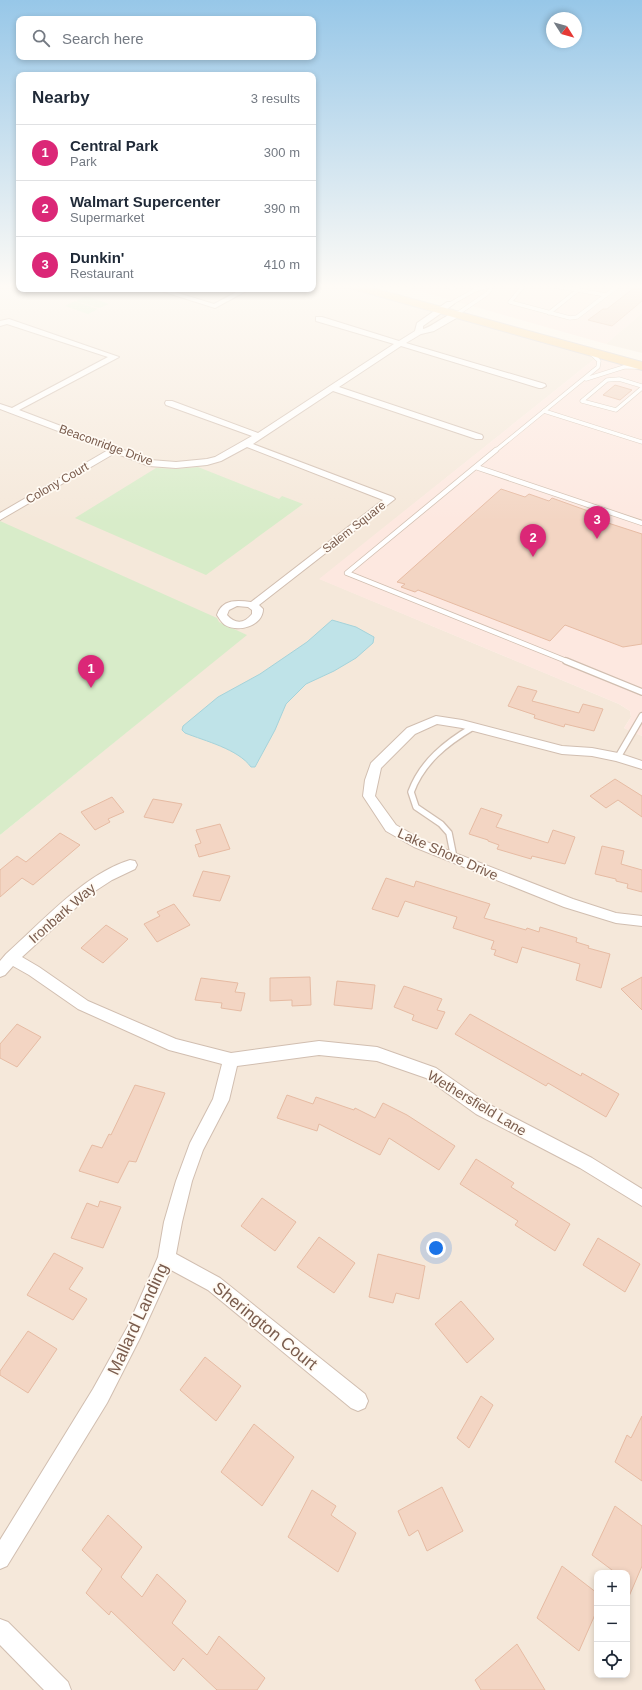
<!DOCTYPE html>
<meta charset="utf-8">
<style>
:root{--surface:#fff;--page:#f2f2f3;--text:#1f2937;--muted:#747a83;--line:#e0e1e3;--accent:#db2777}
body{margin:0;font-family:Helvetica,sans-serif;background:var(--page);color:var(--text)}
.controls{position:absolute;right:12px;bottom:12px;display:grid;overflow:hidden;border-radius:8px;box-shadow:0 2px 6px #0003}
.controls button{width:36px;height:36px;display:grid;place-items:center;padding:0;border:0;border-bottom:1px solid var(--line);background:var(--surface);color:var(--text);font:20px sans-serif}
.compass{position:absolute;left:546px;top:12px;width:36px;height:36px;border-radius:50%;background:var(--surface);box-shadow:0 2px 6px #0003;rotate:127deg}
.you{position:absolute;left:436px;top:1248px;width:14px;height:14px;margin:-10px;border:3px solid #fff;border-radius:50%;background:#1a73e8;box-shadow:0 0 0 6px #1a73e833}
.badge{display:grid;place-items:center;width:26px;height:26px;border-radius:50%;background:var(--accent);color:#fff;font-size:13px;font-weight:700}
.pin{position:absolute;translate:-50% -33px;filter:drop-shadow(0 1px 2px #0008)}
.pin::after{content:'';position:absolute;top:21px;width:14px;height:12px;background:inherit;clip-path:polygon(0 0,100% 0,50% 100%)}
.list{margin:0;padding:0;list-style:none}
h2{display:flex;justify-content:space-between;align-items:center;height:52px;margin:0;padding:0 16px;font-size:17px}
h2 small{font-size:13px;font-weight:400;color:var(--muted)}
.list li{display:grid;grid-template-columns:26px 1fr auto;gap:12px;align-items:center;box-sizing:border-box;height:56px;padding:0 16px;border-top:1px solid var(--line)}
.list b{display:block;font-size:15px;white-space:nowrap}
.list p{margin:0;font-size:13px;white-space:nowrap;color:var(--muted)}
.list em{font-size:13px;font-style:normal;color:var(--muted)}
.icon{flex:none;width:22px;height:22px;fill:none;stroke:currentColor;stroke-width:2;stroke-linecap:round;stroke-linejoin:round}
.map{position:relative;flex:none;width:642px;height:1690px;overflow:hidden}
.search{position:absolute;background:var(--surface);box-shadow:0 2px 6px #0003;left:16px;top:16px;width:300px;height:44px;display:flex;align-items:center;gap:10px;box-sizing:border-box;padding:0 14px;border-radius:8px;color:var(--muted);font-size:15px}
.panel{position:absolute;background:var(--surface);box-shadow:0 2px 6px #0003;left:16px;top:72px;width:300px;height:220px;border-radius:8px}
.map>svg:first-child{display:block}
.residential{fill:#f5e8da;fill-rule:evenodd}
.commercial{fill:#fde8e0}
.green{fill:#d8ecc9}
.water{fill:#bfe3e8;stroke:#a5d3da}
.building{fill:#f3d5c3;stroke:#e6bba3}
.lines{fill:none;stroke-linecap:round;stroke-linejoin:round}
.service-far2-casing{stroke:#d1beb0;stroke-width:4.5}
.service-far1-casing{stroke:#d1beb0;stroke-width:6}
.service-casing{stroke:#d1beb0;stroke-width:8}
.minor-casing{stroke:#d1beb0;stroke-width:2}
.primary-casing{stroke:#dad1cd;stroke-width:2}
.service-far2{stroke:#fff;stroke-width:3.5}
.service-far1{stroke:#fff;stroke-width:4.5}
.service{stroke:#fff;stroke-width:5.5}
.minor{fill:#fff;fill-rule:evenodd}
.primary{fill:#fbd9a5;fill-rule:evenodd}
.labels{text-anchor:middle;dominant-baseline:central;stroke-width:3.5;stroke-linejoin:round;paint-order:stroke}
.far-street-label{font-size:12px;fill:#7a5c4d;stroke:#fffaf3}
.street-label{font-size:14px;fill:#7a5c4d;stroke:#fffaf3}
.near-street-label{font-size:17px;fill:#7a5c4d;stroke:#fffaf3}
</style>
<div class="map">
<svg width="642" height="1690" viewBox="0 0 642 1690">
<rect width="100%" height="100%" fill="#fdf6ec"/>
<g class="residential">
<path d="M0,284H19V289H313V284H333L597,357L320,579L619,704L630,711L631,717L624,728L642,736V1690H0V835L246,635L0,522ZM597,1573H627V1675H597Z"/>
<polygon points="642,313 642,353 606,344"/>
</g>
<g class="commercial">
<polygon points="394,284 642,284 642,313 606,344"/>
<polygon points="597,357 642,371 642,736 624,728 631,717 630,711 619,704 319,579"/>
</g>
<g class="green">
<polygon points="86,296 109,304 99,308 76,301"/>
<polygon points="75,301 98,309 88,314 65,306"/>
<polygon points="198,467 279,499 282,496 303,504 206,575 75,518 156,468 177,469"/>
<polygon points="0,521 217,618 219,622 247,635 0,835"/>
</g>
<path class="water" d="M332,620L356,627L374,637L373,643L356,658L334,671L306,684L286,704L275,730L255,767H251C238,749 205,741 185,733L182,730L183,726L218,697L260,674L307,642Z"/>
<g class="building">
<polygon points="639,284 642,284 642,301 612,326 588,320 603,309 607,309"/>
<polygon points="615,385 632,390 620,400 603,395"/>
<polygon points="501,489 525,497 529,494 549,501 552,498 605,517 602,521 642,534 642,644 623,647 565,625 550,641 418,590 415,592 401,587 405,584 397,582"/>
<polygon points="518,686 537,691 532,701 579,713 583,704 603,709 594,731 565,724 564,727 534,718 535,715 508,706"/>
<polygon points="615,779 642,796 642,817 618,800 606,808 590,796"/>
<polygon points="112,797 124,812 108,819 110,822 95,830 81,812"/>
<polygon points="153,799 182,804 173,823 144,817"/>
<polygon points="481,808 502,815 496,827 548,843 553,830 575,837 565,864 532,856 531,859 497,849 499,845 488,841 488,840 469,834"/>
<polygon points="220,824 230,849 199,857 195,845 201,843 196,830"/>
<polygon points="60,833 80,845 33,885 22,878 0,897 0,870 17,856 26,862"/>
<polygon points="602,846 624,851 621,864 642,870 642,892 627,888 628,884 616,881 616,879 595,874"/>
<polygon points="203,871 230,876 220,901 193,896"/>
<polygon points="386,878 414,887 416,881 490,904 484,918 526,930 527,928 539,932 540,927 577,938 576,942 589,946 588,948 610,954 601,988 576,980 580,964 522,947 517,963 494,955 496,950 491,949 494,941 453,928 457,917 405,901 398,917 372,909"/>
<polygon points="174,904 190,925 157,942 144,924 160,916 157,912"/>
<polygon points="106,925 128,939 103,963 81,948"/>
<polygon points="310,977 311,1005 292,1006 292,1000 270,1001 270,978"/>
<polygon points="642,977 642,1010 621,989"/>
<polygon points="201,978 238,983 235,992 245,993 241,1011 221,1008 222,1003 195,1000"/>
<polygon points="337,981 375,985 372,1009 334,1005"/>
<polygon points="404,986 442,999 437,1010 445,1012 437,1029 412,1020 414,1015 394,1007"/>
<polygon points="470,1014 581,1076 582,1073 619,1094 606,1117 548,1083 546,1086 455,1034"/>
<polygon points="17,1024 41,1037 17,1067 0,1058 0,1044"/>
<polygon points="135,1085 165,1093 136,1162 129,1161 118,1183 79,1171 92,1145 102,1148 109,1134 111,1135"/>
<polygon points="287,1095 313,1104 316,1097 354,1110 355,1108 375,1118 383,1103 407,1115 455,1146 439,1170 389,1138 380,1155 319,1124 317,1131 277,1118"/>
<polygon points="476,1159 514,1183 511,1187 570,1224 555,1251 515,1225 518,1221 460,1184"/>
<polygon points="262,1198 296,1222 275,1251 241,1226"/>
<polygon points="100,1201 121,1207 103,1248 71,1238 87,1203 98,1207"/>
<polygon points="319,1237 355,1263 334,1293 297,1267"/>
<polygon points="598,1238 640,1264 625,1292 583,1265"/>
<polygon points="54,1253 83,1268 69,1289 87,1299 73,1320 27,1295"/>
<polygon points="378,1254 425,1266 419,1299 396,1293 393,1303 369,1297"/>
<polygon points="461,1301 494,1339 467,1363 435,1324"/>
<polygon points="28,1331 57,1349 28,1393 0,1375 0,1371"/>
<polygon points="205,1357 241,1386 216,1421 180,1390"/>
<polygon points="481,1396 493,1405 469,1448 457,1438"/>
<polygon points="642,1416 642,1481 615,1462 627,1435 631,1438"/>
<polygon points="254,1424 294,1457 262,1506 221,1472"/>
<polygon points="442,1487 463,1531 427,1551 418,1530 409,1536 398,1511"/>
<polygon points="312,1490 336,1506 331,1515 356,1533 338,1572 288,1537"/>
<polygon points="615,1506 642,1526 642,1566 627,1601 627,1573 616,1573 592,1555"/>
<polygon points="108,1515 142,1547 121,1577 142,1597 157,1574 186,1601 172,1623 207,1655 219,1636 265,1678 257,1690 217,1690 183,1658 174,1671 111,1611 109,1615 86,1593 102,1569 82,1550"/>
<polygon points="562,1566 597,1593 597,1610 579,1651 537,1618"/>
<polygon points="517,1644 545,1690 481,1690 475,1680"/>
</g>
<g class="lines">
<defs>
<g id="service-far2">
<polyline points="437,284 453,288 460,284"/>
<polyline points="525,284 510,302 570,318 577,317 606,295"/>
<polyline points="543,284 606,295 621,284"/>
<polyline points="450,304 475,290 493,284"/>
<polyline points="549,313 578,290"/>
<polyline points="457,314 488,293 493,284"/>
<polyline points="586,379 624,367 642,367"/>
<polyline points="642,386 619,379 607,380 582,401 616,410 642,388"/>
<polyline points="544,411 642,442"/>
<polyline points="495,451 598,367 599,361 590,352"/>
</g>
<g id="service-far1">
<polyline points="496,450 347,573 569,662"/>
<polyline points="476,467 642,523"/>
</g>
<g id="service">
<polyline points="566,661 642,692"/>
<polyline points="618,757 642,716"/>
<path d="M454,858L449,833L441,824L416,807L411,792C422,762 446,743 473,727"/>
</g>
<g id="minor">
<polygon points="155,289 165,289 214,304 242,289 250,289 215,308"/>
<path d="M447,302H450L454,304L423,326V329C434,326 449,311 460,312V316L434,331L421,334L406,343L545,384L546,386L542,388H539L401,346L339,387L482,435L483,437L482,439H476L333,391L253,444L393,497L395,499L259,605L263,609C263,626 238,633 225,625C222,623 219,618 217,615C222,599 237,600 251,602L383,500L247,447L221,461L207,465L176,468L149,466L115,453L0,520V513L108,450L0,409V404L12,408L108,357L7,324L0,326V321L9,319L119,357L19,410L150,460L176,462L207,459L215,457L252,436L166,405L165,403L166,401H172L258,433L394,344L316,321V317H322L399,341L415,331L417,323ZM237,606L248,607L252,610V614C244,624 235,624 227,615L229,610Z"/>
<polygon points="436,716 462,720 562,746 592,748 618,753 642,761 642,769 616,761 592,756 562,754 462,728 437,724 415,734 381,768 375,796 396,825 424,841 573,899 616,913 642,916 642,926 616,923 564,907 414,847 386,831 363,796 365,780 371,763 407,728"/>
<path d="M130,860L135,861L137,865L135,869L112,880L92,893L22,957L39,967L88,1001L176,1039L231,1053L319,1041L377,1047L436,1068L488,1104L592,1158L642,1189V1206L580,1168L476,1114L426,1078L377,1061L319,1055L237,1066L229,1100L203,1150L192,1181L182,1222L176,1254L220,1278L365,1394L368,1401L365,1408L358,1411L351,1408L208,1290L171,1270L140,1338L107,1403L7,1566L0,1569V1540L93,1389L128,1326L158,1257L164,1222L176,1181L190,1143L213,1099L222,1064L169,1050L78,1009L29,975L13,966L5,975L0,977V961L6,954C42,922 84,874 130,860Z"/>
<polygon points="0,1619 8,1622 68,1682 71,1690 44,1690 0,1645"/>
</g>
<polygon id="primary" points="341,284 358,284 642,362 642,370 342,286"/>
</defs>
<use href="#service-far2" class="service-far2-casing"/>
<use href="#service-far1" class="service-far1-casing"/>
<use href="#service" class="service-casing"/>
<use href="#minor" class="minor-casing"/>
<use href="#primary" class="primary-casing"/>
<use href="#service-far2" class="service-far2"/>
<use href="#service-far1" class="service-far1"/>
<use href="#service" class="service"/>
<use href="#minor" class="minor"/>
<use href="#primary" class="primary"/>
</g>
<linearGradient id="sky" x2="0" y2="1"><stop stop-color="#97c7e8"/><stop offset="0.55" stop-color="#fefbf6"/><stop offset="1" stop-color="#fefbf6" stop-opacity="0"/></linearGradient>
<rect width="642" height="521" fill="url(#sky)"/>
<g class="labels">
<g class="far-street-label">
<text transform="translate(106 445) rotate(20)">Beaconridge Drive</text>
<text transform="translate(57 483) rotate(-30)">Colony Court</text>
<text transform="translate(354 527) rotate(-38)">Salem Square</text>
</g>
<g class="street-label">
<text transform="translate(448 854) rotate(24)">Lake Shore Drive</text>
<text transform="translate(62 913) rotate(-41)">Ironbark Way</text>
<text transform="translate(477 1103) rotate(31)">Wethersfield Lane</text>
</g>
<g class="near-street-label">
<text transform="translate(138 1319) rotate(-65)">Mallard Landing</text>
<text transform="translate(265 1326) rotate(39)">Sherington Court</text>
</g>
</g>
</svg>
<div class="controls">
<button>+</button>
<button>−</button>
<button><svg class="icon" aria-label="locate" viewBox="0 0 24 24"><circle cx="12" cy="12" r="6"/><path d="M12 2v4M12 18v4M2 12h4M18 12h4"/></svg></button>
</div>
<svg class="compass" viewBox="-18 -18 36 36"><path d="M0-13l5 13h-10z" fill="#e53935"/><path d="M0 13l5-13h-10z" fill="#747a83"/></svg>
<div class="you"></div>
<div class="pin badge" style="left:91px;top:688px">1</div>
<div class="pin badge" style="left:533px;top:557px">2</div>
<div class="pin badge" style="left:597px;top:539px">3</div>
<div class="search"><svg class="icon" aria-label="search" viewBox="0 0 24 24"><circle cx="10" cy="10" r="6"/><path d="M15 15l6 6"/></svg>Search here</div>
<section class="panel">
<h2>Nearby<small>3 results</small></h2>
<ul class="list">
<li><span class="badge">1</span><div><b>Central Park</b><p>Park</p></div><em>300 m</em></li>
<li><span class="badge">2</span><div><b>Walmart Supercenter</b><p>Supermarket</p></div><em>390 m</em></li>
<li><span class="badge">3</span><div><b>Dunkin'</b><p>Restaurant</p></div><em>410 m</em></li>
</ul>
</section>
</div>
